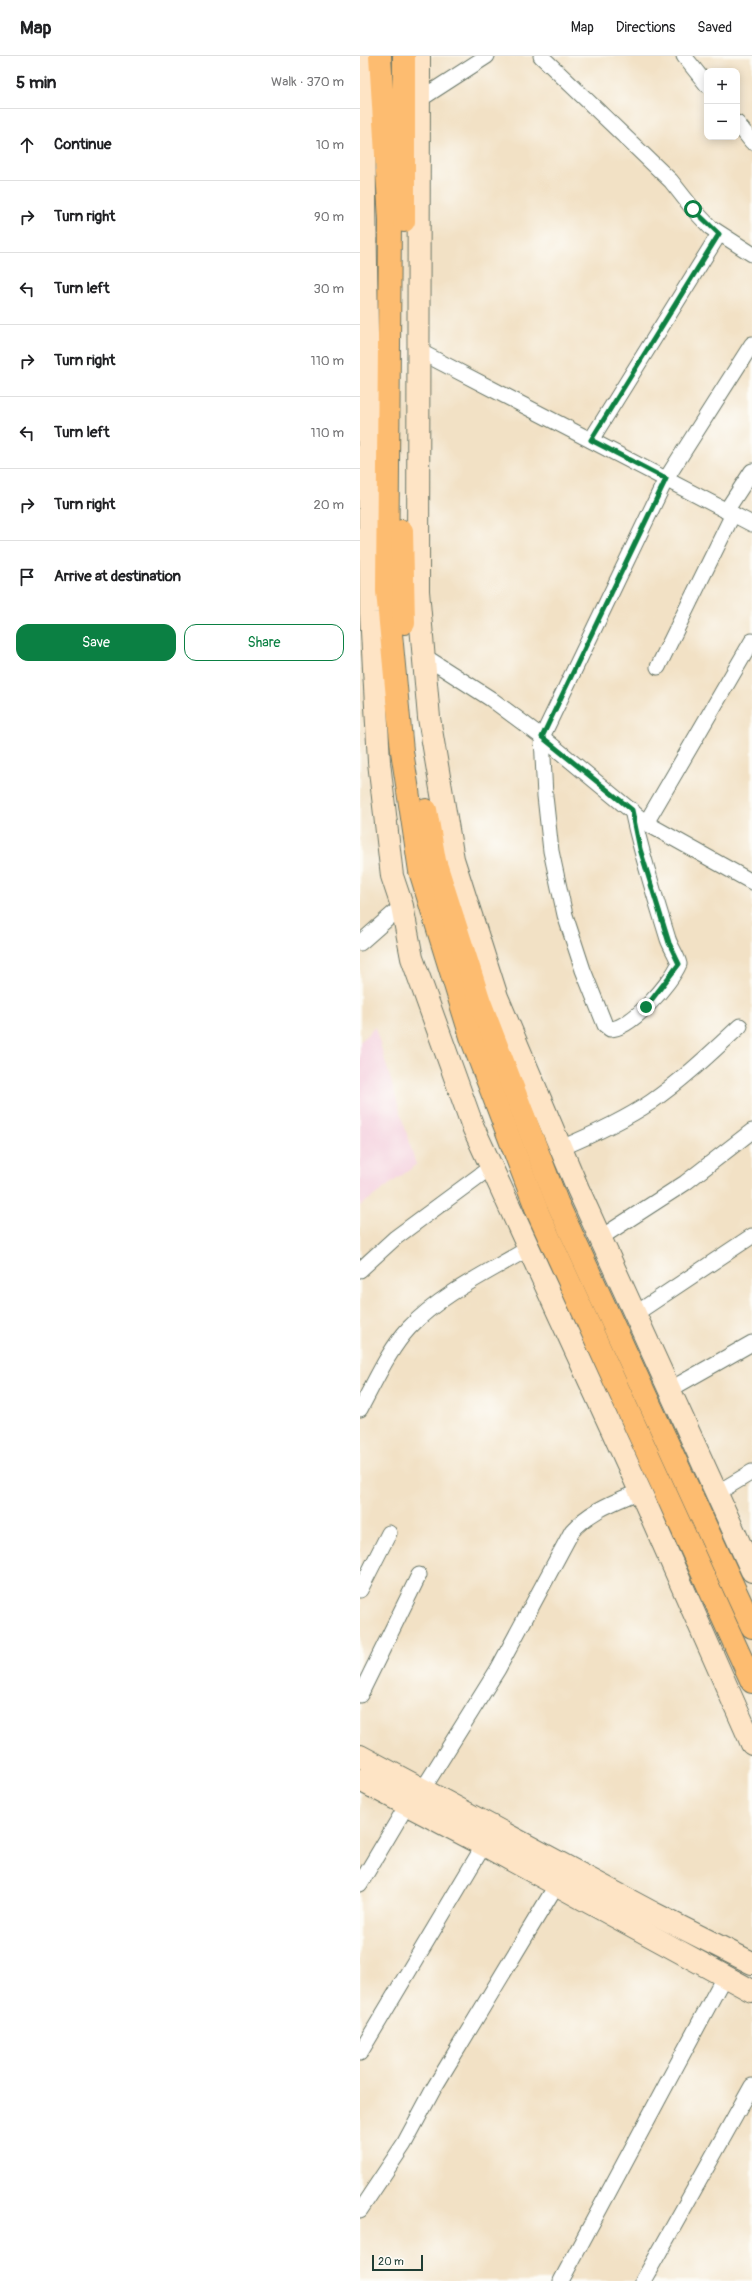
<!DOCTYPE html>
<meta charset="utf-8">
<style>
:root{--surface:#fff;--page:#f6f6f6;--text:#202124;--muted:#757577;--line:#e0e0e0;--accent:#0b8043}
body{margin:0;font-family:Pangolin,sans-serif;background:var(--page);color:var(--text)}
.controls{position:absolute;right:12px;top:12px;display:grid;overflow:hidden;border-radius:8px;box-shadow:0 2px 10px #0003}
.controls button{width:36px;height:36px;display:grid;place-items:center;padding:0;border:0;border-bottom:1px solid var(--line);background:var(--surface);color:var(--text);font:20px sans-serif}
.scale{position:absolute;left:12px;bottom:10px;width:51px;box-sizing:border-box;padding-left:4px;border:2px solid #1f3d34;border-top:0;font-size:11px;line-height:14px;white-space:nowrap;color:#1f3d34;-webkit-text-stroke:3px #fdfcf7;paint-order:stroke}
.stop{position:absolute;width:12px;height:12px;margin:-9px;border:3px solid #0b8043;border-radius:50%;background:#fff}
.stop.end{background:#0b8043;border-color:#fff;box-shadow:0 1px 4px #0008}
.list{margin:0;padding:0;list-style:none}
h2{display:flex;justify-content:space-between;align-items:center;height:52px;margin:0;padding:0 16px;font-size:17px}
h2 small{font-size:13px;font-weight:400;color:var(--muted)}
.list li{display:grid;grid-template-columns:26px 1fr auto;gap:12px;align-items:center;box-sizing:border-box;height:72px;padding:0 16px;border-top:1px solid var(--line)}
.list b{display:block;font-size:15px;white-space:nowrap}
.list em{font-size:13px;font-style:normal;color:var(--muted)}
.actions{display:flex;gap:8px;padding:12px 16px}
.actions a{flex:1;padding:9px 0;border:1px solid var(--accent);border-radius:12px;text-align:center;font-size:14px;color:var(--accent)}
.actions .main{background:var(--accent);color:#fff}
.icon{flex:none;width:22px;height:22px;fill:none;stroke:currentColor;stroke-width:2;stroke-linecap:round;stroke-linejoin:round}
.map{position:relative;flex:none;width:392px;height:2225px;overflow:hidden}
header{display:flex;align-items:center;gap:24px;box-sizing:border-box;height:56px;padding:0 20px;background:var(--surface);border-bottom:1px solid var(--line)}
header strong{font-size:19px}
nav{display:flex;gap:22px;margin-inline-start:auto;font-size:14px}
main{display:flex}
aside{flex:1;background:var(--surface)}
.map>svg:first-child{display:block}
.built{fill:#f4cfde}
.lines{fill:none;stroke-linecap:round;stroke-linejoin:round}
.minor-casing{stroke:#697667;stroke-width:17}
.secondary-casing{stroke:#697667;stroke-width:24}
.primary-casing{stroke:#697667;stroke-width:24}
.minor{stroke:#fff;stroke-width:15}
.secondary{stroke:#fee4c5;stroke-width:22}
.primary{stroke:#fdbc6f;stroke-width:22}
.route{stroke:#0b8043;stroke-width:5}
</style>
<header>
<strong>Map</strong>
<nav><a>Map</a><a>Directions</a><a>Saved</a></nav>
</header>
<main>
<aside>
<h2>5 min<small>Walk · 370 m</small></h2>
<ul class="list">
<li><svg class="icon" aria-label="ahead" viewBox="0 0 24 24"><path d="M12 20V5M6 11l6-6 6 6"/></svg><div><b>Continue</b></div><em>10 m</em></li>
<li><svg class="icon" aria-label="right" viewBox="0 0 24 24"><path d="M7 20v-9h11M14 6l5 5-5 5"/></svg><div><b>Turn right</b></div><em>90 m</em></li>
<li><svg class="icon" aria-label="left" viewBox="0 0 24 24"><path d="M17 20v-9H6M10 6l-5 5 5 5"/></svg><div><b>Turn left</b></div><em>30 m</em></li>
<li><svg class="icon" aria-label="right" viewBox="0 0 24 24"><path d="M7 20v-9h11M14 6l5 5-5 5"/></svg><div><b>Turn right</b></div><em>110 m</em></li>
<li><svg class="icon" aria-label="left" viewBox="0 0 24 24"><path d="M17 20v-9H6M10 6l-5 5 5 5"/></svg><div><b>Turn left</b></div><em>110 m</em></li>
<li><svg class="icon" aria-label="right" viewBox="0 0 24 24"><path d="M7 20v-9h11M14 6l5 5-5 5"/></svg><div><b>Turn right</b></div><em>20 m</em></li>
<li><svg class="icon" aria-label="arrive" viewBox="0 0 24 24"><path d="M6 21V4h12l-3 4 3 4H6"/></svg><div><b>Arrive at destination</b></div></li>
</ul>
<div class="actions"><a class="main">Save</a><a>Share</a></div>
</aside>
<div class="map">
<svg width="392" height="2225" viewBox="0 0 392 2225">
<rect width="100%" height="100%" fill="#fdfcf7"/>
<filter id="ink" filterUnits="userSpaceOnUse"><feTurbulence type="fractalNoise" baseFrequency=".025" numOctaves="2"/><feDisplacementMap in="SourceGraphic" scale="8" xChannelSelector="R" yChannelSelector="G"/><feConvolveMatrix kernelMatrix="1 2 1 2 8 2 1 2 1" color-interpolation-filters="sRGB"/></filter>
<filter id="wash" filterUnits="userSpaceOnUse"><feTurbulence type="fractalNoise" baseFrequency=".012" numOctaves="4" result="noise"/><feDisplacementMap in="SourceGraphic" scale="16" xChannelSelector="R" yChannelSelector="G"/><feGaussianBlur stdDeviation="0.9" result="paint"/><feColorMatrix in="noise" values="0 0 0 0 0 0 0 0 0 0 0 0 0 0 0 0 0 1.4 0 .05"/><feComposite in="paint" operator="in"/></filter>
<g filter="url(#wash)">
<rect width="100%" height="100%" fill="#f2e1c5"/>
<polygon class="built" points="15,971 56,1109 0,1150 0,986"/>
</g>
<g filter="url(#ink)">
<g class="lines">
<defs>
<g id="minor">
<polyline points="181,0 311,125 333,153 350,171 392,198"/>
<polyline points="324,0 347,29"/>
<polyline points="59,44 127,0"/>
<polyline points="377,67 392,86"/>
<polyline points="59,295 392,468"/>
<polyline points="231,384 359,178"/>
<polyline points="366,455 392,415"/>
<polyline points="64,600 131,643 182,681 286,767 392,826"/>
<polyline points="298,611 373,458"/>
<path d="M272,754C281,798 295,840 308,883C311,892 317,899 319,908C311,927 271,973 250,973L245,969L223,914L205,859L191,795L185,740L182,681L306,423L392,288"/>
<polyline points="286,767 392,585"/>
<polyline points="0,887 42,850"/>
<path d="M201,1092C232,1079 263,1065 291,1046C323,1024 352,996 380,970"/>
<polyline points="240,1182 325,1127 392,1075"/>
<polyline points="0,1214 35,1182 131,1111"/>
<polyline points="275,1258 392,1180"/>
<polyline points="309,1334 392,1287"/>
<path d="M0,1353C15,1326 28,1295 49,1272C81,1238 129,1216 169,1192"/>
<polyline points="357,1437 392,1416"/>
<polyline points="0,1534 29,1477"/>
<polyline points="0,1639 59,1519"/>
<path d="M0,1828L47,1749L63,1733L138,1613L212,1475C231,1454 255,1446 280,1435"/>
<polyline points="0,1997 124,1789"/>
<polyline points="0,2154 44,2088 74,2032 197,1828"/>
<polyline points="201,2225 365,1919"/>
<polyline points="283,2225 392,2030"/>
</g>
<g id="secondary">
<polyline points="3,0 11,557 19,706 32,820 42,850 52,902 113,1071 280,1435 392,1688"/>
<polyline points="59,0 58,535 69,662 93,803 137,941 218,1133 392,1515"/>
<polyline points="0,1700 293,1857 392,1907"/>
<polyline points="0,1724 124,1789 392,1935"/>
</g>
<g id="primary">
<polyline points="20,0 30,164 27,535 42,695 60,815 112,984 178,1157 392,1626"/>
<polyline points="44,165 44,0"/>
<polyline points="42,475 44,567"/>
<polyline points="66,754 75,805 120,946 197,1146 392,1571"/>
</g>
</defs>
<use href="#minor" class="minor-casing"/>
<use href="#secondary" class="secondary-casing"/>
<use href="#primary" class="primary-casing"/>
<use href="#minor" class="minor"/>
<use href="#secondary" class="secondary"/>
<use href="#primary" class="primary"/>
</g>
</g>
<g class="lines" filter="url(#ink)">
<polyline class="route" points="286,951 319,908 309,887 280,793 272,754 182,681 306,423 231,384 359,178 333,153"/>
</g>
</svg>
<div class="controls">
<button>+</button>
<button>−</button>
</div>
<div class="scale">20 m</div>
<div class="stop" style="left:333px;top:153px"></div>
<div class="stop end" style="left:286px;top:951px"></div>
</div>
</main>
